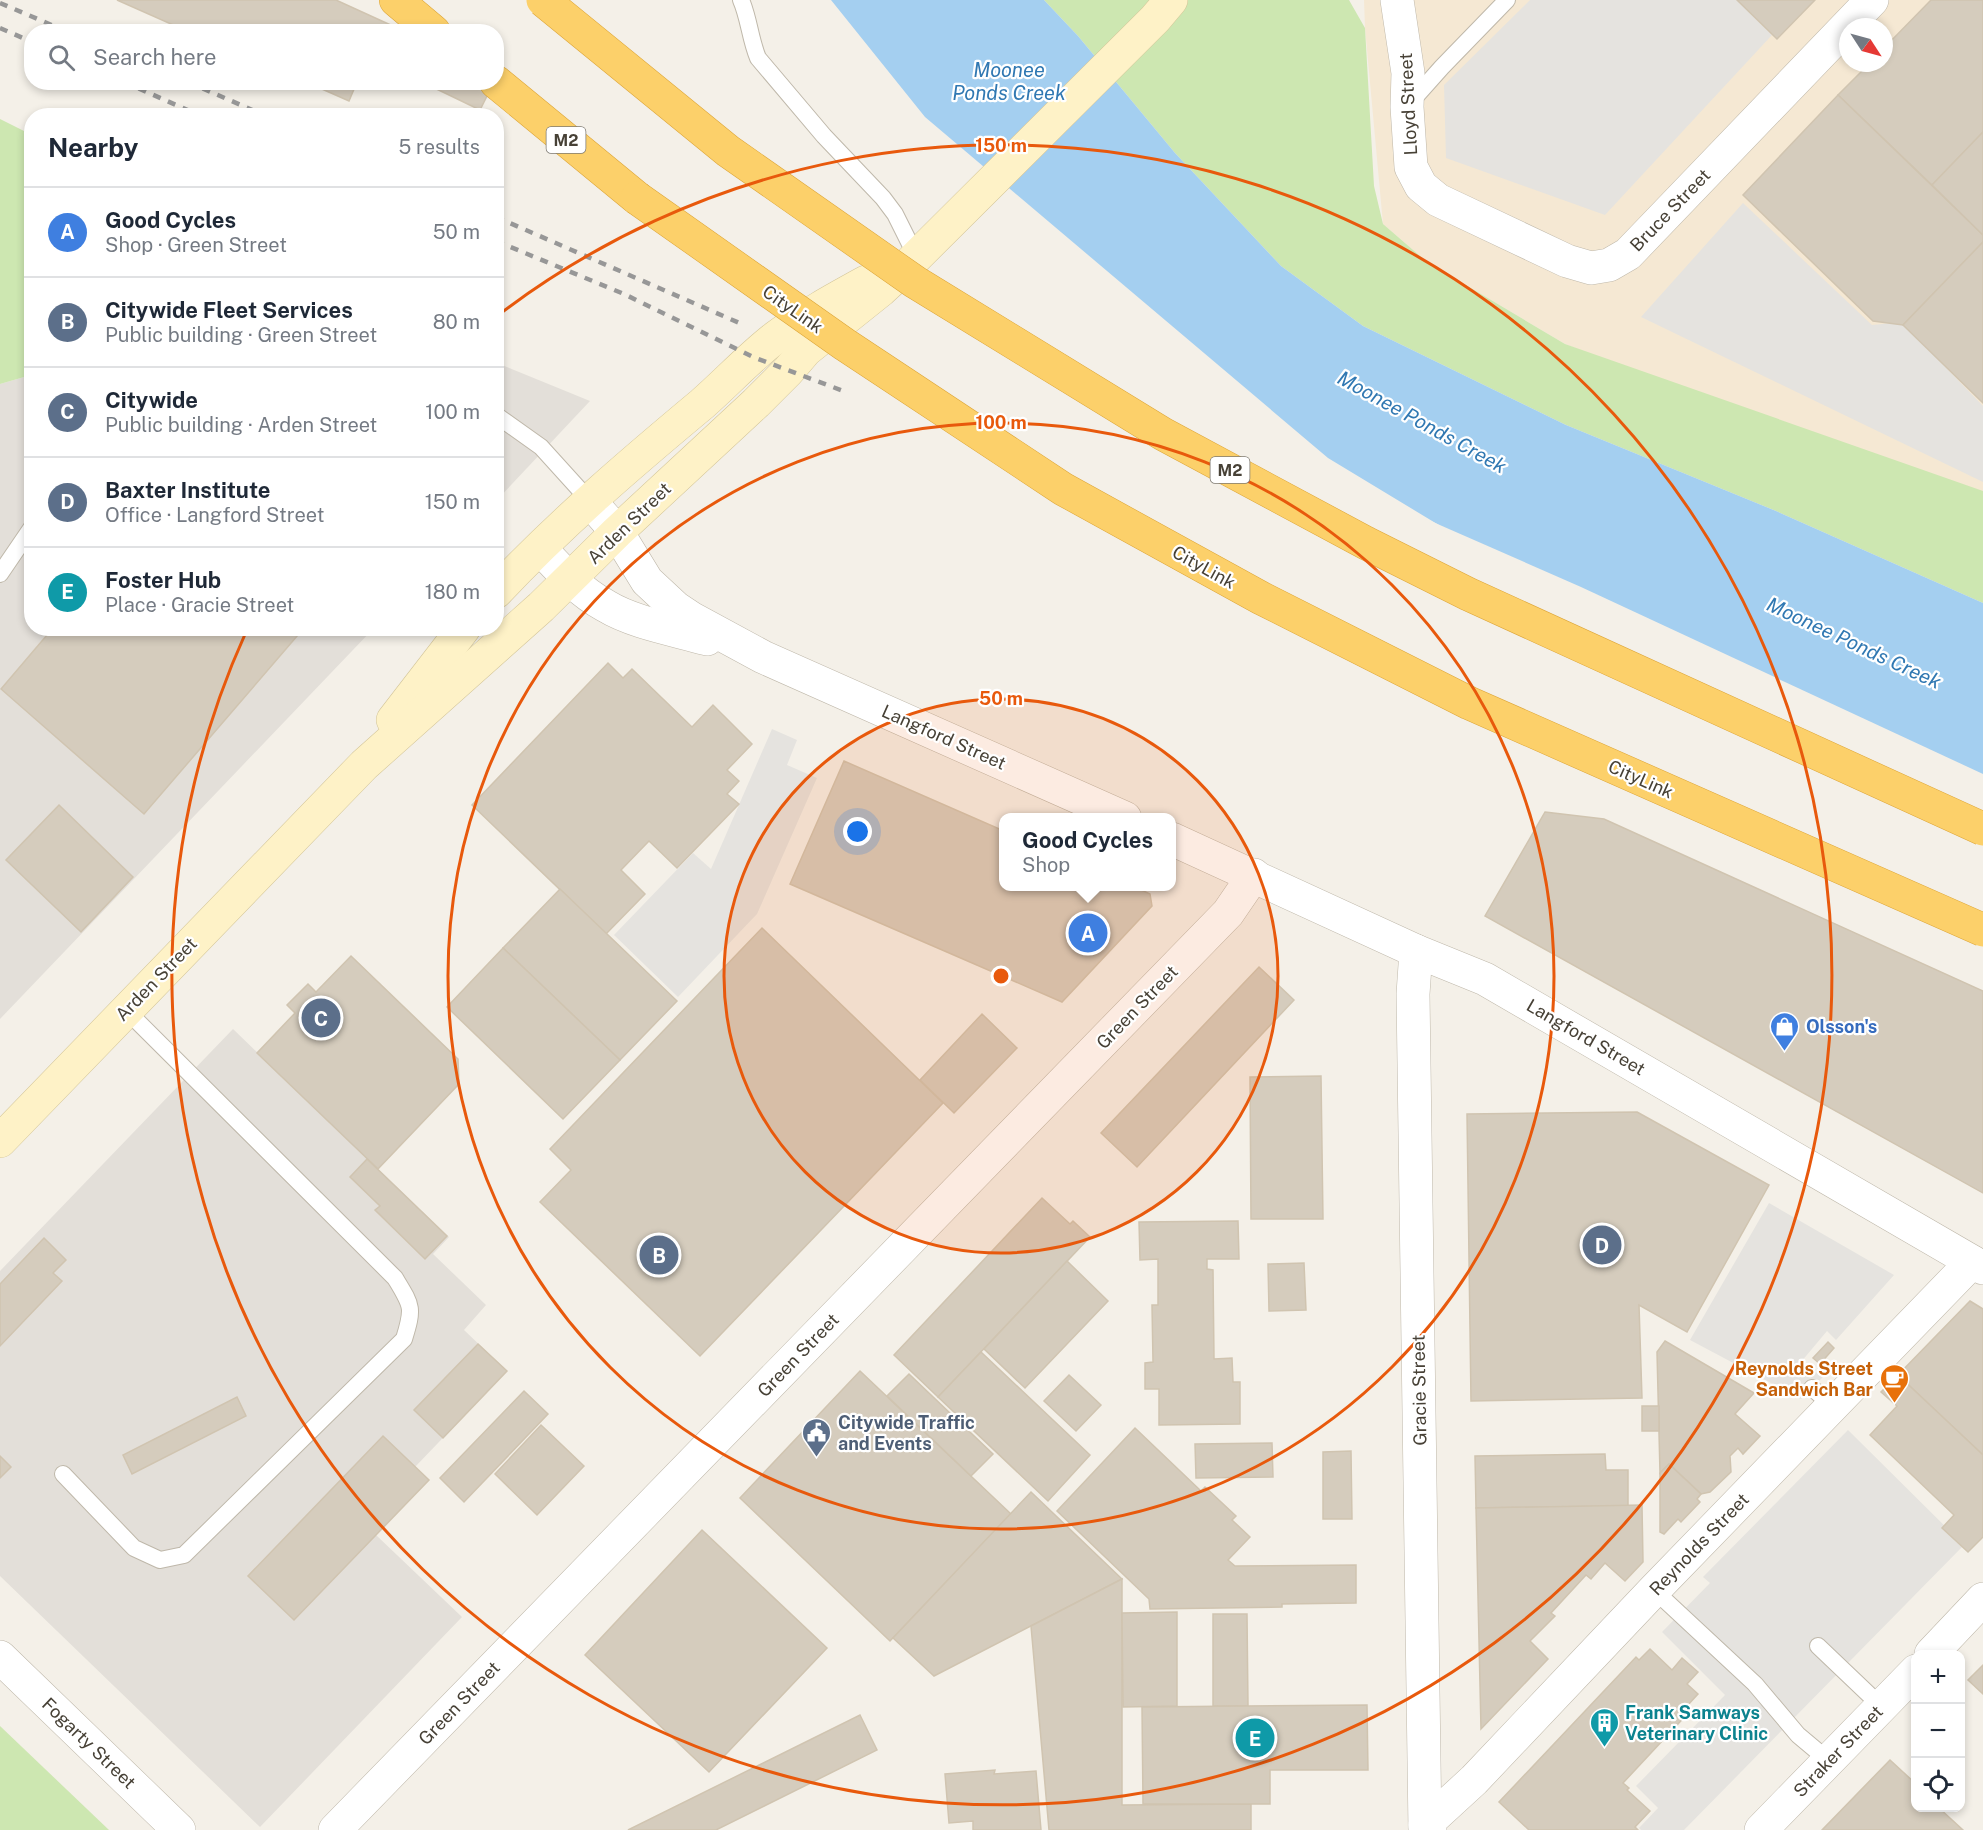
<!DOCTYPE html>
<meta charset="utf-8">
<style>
:root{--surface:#fff;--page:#f2f2f3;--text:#1f2937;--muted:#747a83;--line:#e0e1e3;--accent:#f8421a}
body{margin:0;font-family:"Public Sans",sans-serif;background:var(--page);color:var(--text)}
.controls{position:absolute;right:18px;bottom:18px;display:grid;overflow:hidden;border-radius:12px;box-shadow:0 3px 9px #0003}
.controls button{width:54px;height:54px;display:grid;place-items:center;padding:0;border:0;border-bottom:2px solid var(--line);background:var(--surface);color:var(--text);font:30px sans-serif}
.compass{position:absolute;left:1839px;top:18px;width:54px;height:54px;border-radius:50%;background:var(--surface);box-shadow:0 3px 9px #0003;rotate:126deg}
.you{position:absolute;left:858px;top:832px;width:21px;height:21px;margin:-15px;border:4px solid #fff;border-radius:50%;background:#1a73e8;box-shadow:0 0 0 9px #1a73e833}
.badge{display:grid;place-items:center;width:39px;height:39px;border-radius:50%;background:var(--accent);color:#fff;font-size:20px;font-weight:700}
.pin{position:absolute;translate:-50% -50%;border:3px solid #fff;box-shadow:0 2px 6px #0006}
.popup{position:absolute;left:999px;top:813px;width:177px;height:78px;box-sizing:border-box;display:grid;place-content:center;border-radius:12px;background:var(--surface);filter:drop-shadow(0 2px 4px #0005);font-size:20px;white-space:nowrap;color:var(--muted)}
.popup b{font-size:22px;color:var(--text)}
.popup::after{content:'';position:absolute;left:50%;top:100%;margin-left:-12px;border:12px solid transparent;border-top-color:var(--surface)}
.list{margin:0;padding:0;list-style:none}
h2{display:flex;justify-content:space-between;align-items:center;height:78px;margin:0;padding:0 24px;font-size:26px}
h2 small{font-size:20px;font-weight:400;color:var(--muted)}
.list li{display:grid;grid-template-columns:39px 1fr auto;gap:18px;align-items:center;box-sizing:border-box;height:90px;padding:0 24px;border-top:2px solid var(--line)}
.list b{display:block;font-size:22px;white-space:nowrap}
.list p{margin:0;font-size:20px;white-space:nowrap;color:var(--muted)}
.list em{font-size:20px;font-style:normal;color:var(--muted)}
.icon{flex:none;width:33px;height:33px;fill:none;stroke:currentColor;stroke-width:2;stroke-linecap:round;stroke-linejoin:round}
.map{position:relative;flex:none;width:1983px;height:1830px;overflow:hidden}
.search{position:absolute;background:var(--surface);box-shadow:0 3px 9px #0003;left:24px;top:24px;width:480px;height:66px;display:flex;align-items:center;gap:15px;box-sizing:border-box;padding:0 21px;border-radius:24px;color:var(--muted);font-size:22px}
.panel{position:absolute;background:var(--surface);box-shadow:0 3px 9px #0003;left:24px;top:108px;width:480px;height:528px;border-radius:24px}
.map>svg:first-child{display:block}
.commercial{fill:#f5e8d3;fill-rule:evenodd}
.industrial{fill:#e3dfd9}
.green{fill:#cde7b1}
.parking{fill:#e5e3df}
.water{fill:#a4cff0}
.pier{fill:#f4f0e8}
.building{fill:#d5ccbd;stroke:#d0c4b0;stroke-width:1.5}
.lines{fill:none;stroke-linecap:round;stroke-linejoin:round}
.lane-casing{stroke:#bfb8aa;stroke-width:18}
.street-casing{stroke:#bfb8aa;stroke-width:34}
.secondary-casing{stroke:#d3c598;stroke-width:34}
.highway-casing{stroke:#dca539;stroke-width:34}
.lane{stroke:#fff;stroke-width:16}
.street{stroke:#fff;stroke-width:33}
.secondary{stroke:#fef2c7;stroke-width:33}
.highway{stroke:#fcd06a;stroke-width:33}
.rail{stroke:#979797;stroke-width:4.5;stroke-dasharray:8 8;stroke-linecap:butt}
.highway-bridge-casing{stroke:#dca539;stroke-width:34;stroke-linecap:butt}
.highway-bridge{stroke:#fcd06a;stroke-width:33}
.ring{fill:none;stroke:#e8590c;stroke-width:3}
.labels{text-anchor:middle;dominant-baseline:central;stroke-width:4.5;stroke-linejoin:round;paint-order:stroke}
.shield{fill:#fff;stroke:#7e7a72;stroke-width:1.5}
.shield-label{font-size:16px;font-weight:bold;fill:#474136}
.street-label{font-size:18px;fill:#474136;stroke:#fff}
.shop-label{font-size:18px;font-weight:bold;fill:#366cbe;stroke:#fff;text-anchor:start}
.food-label{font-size:18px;font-weight:bold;fill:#c56008;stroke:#fff;text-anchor:end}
.service-label{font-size:18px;font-weight:bold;fill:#4e5e75;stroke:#fff;text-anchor:start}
.culture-label{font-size:18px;font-weight:bold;fill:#0d838f;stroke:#fff;text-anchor:start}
.water-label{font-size:20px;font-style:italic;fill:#3078b2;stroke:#fff}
.centre{fill:#e8590c;stroke:#fff;stroke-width:3}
.ring-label{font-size:18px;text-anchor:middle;font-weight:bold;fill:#e8590c;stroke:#fff;stroke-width:4.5;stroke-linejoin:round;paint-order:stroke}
</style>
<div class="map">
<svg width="1983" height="1830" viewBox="0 0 1983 1830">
<rect width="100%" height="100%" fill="#f4f0e8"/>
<path class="commercial" d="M1364,0H1983V511L1565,344L1427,262L1383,224L1365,28ZM1848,27H1884V63H1848Z"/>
<g class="industrial">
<polygon points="497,363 590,401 497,500"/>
<polygon points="31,375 32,628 373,629 0,1019 0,384"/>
<polygon points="233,1029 449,1237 433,1254 486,1305 464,1330 507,1371 415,1467 429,1480 376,1535 462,1617 260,1827 0,1576 0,1271"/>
</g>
<g class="green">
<polygon points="1044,0 1349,0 1365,28 1374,186 1383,224 1427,262 1565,344 1983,491 1983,603 1776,511 1566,425 1363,326 1281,266 1175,153 1078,36"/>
<polygon points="0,119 32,135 31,375 0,384"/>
<polygon points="0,1726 109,1830 0,1830"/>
</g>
<g class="parking">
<polygon points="1530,0 1737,0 1772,35 1605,215 1446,158 1444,85"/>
<polygon points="1743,203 1872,325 1902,322 1983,406 1983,482 1641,317"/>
<polygon points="772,729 797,740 787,765 817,778 757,914 678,997 614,935 693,853 711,869"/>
<polygon points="1769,1203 1894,1275 1836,1340 1827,1331 1801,1362 1823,1377 1801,1399 1690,1340"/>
<polygon points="1848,1430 1964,1545 1684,1830 1641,1830 1639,1828 1658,1808 1636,1786 1725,1695 1662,1632 1710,1583 1703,1577"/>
</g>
<polygon class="water" points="831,0 1044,0 1078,36 1175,153 1281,266 1363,326 1566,425 1776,511 1983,603 1983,783 1452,533 1328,458 925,117"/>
<polygon class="pier" points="1417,515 1581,587 1983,774 1983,786 1450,535"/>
<g class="building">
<polygon points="117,0 336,0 406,32 189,32"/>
<polygon points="1737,0 1815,0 1777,39"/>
<polygon points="1931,0 1983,0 1983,132 1932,185 1838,95 1870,63 1884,63 1884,48"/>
<polygon points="306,82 357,82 349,101"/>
<polygon points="422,82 494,82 480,110"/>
<polygon points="1838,95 1983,235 1983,242 1903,325 1873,321 1743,195"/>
<polygon points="1983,132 1983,235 1932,185"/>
<polygon points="1983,242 1983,403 1903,325"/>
<polygon points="53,628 304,628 144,814 1,689"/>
<polygon points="608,663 623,678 632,669 692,727 713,705 752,744 727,770 739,781 727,794 739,804 677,868 649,841 621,870 645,894 606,934 472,805"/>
<polygon points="844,761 1004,831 1004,886 1133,886 1150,894 1152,906 1062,1002 790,884"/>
<polygon points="59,805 133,877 81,932 6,860"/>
<polygon points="1545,812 1604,819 1983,991 1983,1193 1485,916"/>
<polygon points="560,889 677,1001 620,1060 503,948"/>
<polygon points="762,928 943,1103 700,1356 540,1202 571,1170 550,1149"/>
<polygon points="503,948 620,1060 563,1119 447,1007"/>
<polygon points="351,956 458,1059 459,1084 378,1169 257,1053 295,1013 287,1005 308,984 316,992"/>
<polygon points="1259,967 1294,1000 1137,1167 1101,1133"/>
<polygon points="982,1014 1017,1048 954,1113 920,1080"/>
<polygon points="1321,1076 1323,1219 1251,1219 1250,1077"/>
<polygon points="1637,1112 1769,1185 1687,1332 1639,1305 1642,1398 1471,1401 1467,1114"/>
<polygon points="367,1159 447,1236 425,1259 375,1210 380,1206 350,1177"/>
<polygon points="1042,1198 1070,1224 1073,1221 1090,1237 938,1397 894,1355"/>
<polygon points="1238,1221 1239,1259 1207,1259 1207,1269 1213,1270 1214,1359 1232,1358 1233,1382 1240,1382 1240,1424 1159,1425 1159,1389 1145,1389 1145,1363 1153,1362 1152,1305 1158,1305 1158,1259 1140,1260 1139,1222"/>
<polygon points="44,1238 66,1260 53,1273 62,1281 0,1346 0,1284"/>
<polygon points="1067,1261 1108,1301 1025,1388 984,1349"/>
<polygon points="1304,1263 1306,1310 1269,1311 1268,1264"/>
<polygon points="1970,1301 1983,1309 1983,1455 1898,1375"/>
<polygon points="1665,1341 1754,1393 1735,1414 1760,1436 1743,1454 1738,1448 1730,1456 1731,1472 1710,1492 1701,1494 1669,1464 1660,1473 1657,1352"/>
<polygon points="1828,1342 1834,1348 1820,1364 1813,1358"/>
<polygon points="478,1344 507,1371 443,1438 414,1410"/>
<polygon points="981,1352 1090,1455 1048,1501 938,1397"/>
<polygon points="860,1371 1011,1514 890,1641 740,1498"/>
<polygon points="909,1374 993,1454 971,1476 887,1396"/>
<polygon points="1069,1375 1101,1405 1076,1431 1044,1401"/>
<polygon points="1898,1375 1983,1455 1983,1537 1968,1552 1942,1528 1954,1515 1870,1435 1897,1406 1881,1392"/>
<polygon points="524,1391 548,1414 464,1502 440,1478"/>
<polygon points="237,1397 246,1416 132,1474 123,1455"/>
<rect x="1642" y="1406" width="17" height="25"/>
<polygon points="541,1425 584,1466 537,1515 495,1474"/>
<polygon points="1135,1428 1201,1491 1205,1487 1236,1516 1232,1520 1250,1537 1228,1560 1235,1566 1356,1565 1356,1603 1282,1604 1282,1607 1150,1609 1149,1599 1057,1511"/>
<polygon points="383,1436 429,1480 294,1620 248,1576"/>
<polygon points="1272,1443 1273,1477 1196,1478 1195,1444"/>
<polygon points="1351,1451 1352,1519 1323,1519 1323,1452"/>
<polygon points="1605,1454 1606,1470 1628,1470 1628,1506 1476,1508 1475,1456"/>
<polygon points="0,1456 11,1467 0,1478"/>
<polygon points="1669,1464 1701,1494 1697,1499 1700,1502 1681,1522 1678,1519 1664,1534 1660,1532 1660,1473"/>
<polygon points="1031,1492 1122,1579 934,1676 893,1638"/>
<polygon points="1642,1505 1643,1562 1625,1581 1605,1563 1591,1579 1586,1575 1551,1613 1555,1616 1530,1641 1548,1659 1481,1729 1476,1508"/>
<polygon points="702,1530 827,1648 709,1772 585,1655"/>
<polygon points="1122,1579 1122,1805 1251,1804 1251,1830 1049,1830 1031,1626"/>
<polygon points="1177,1612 1177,1706 1123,1707 1122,1613"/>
<polygon points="1213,1614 1247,1614 1248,1706 1213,1706"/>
<polygon points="1650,1649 1672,1670 1682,1658 1698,1672 1687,1684 1698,1694 1687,1706 1691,1710 1623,1783 1629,1788 1627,1790 1650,1811 1635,1827 1638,1830 1529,1830 1499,1802 1636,1657 1639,1660"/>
<polygon points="1983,1665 1983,1694 1968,1680"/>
<polygon points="1367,1705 1368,1770 1270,1770 1270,1804 1143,1804 1142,1707"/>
<polygon points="860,1715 877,1750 716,1830 628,1830"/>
<polygon points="1890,1760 1916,1784 1916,1808 1939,1808 1963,1830 1822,1830"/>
<polygon points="995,1770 994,1774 1036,1771 1041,1830 973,1830 973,1821 949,1823 945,1774"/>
</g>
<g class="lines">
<defs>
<g id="lane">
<path d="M741,0C749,18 750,39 758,58L824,136L883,198L895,214L915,254"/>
<polyline points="1409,104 1442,67 1507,0"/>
<polyline points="496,415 541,447 589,500"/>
<polyline points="0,574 32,527"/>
<polyline points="1812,1388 1833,1406"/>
<path d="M63,1474L134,1548L160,1560L184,1555L404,1339C414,1307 412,1306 395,1278L126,1010"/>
<polyline points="1654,1590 1755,1684 1798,1735 1829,1761"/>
<polyline points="1818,1646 1882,1707"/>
</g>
<g id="street">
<polyline points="1397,0 1408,73 1407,107 1411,167 1421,186 1438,200 1567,261 1591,268 1609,265 1628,254 1872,0"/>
<polyline points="589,500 617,532 647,581 676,608 691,618 763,657 1125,818"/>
<path d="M540,548C560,570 580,592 606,606C634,623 676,630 707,639"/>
<polyline points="1172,839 1416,951 1485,979 1983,1268"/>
<polyline points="1416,951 1413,994 1425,1830"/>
<polyline points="1931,1654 1983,1599"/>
<polyline points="0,1657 179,1830"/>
<polyline points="335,1830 1228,913 1254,875"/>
<polyline points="1430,1830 1425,1825 1474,1780 1654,1590 1972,1262"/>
<polyline points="1761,1830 1916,1671"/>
</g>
<g id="secondary">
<path d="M496,592C560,524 630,464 702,404C727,382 750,357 776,337C804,316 835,299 866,282"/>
<polyline points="393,720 464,628"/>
<polyline points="0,1141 364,765 541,607 617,532 756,403 788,371 806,350 881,290 907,266 1155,19 1171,0"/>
</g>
<g id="highway">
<polyline points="396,0 434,32"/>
<polyline points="496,82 637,198"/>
</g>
</defs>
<use href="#lane" class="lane-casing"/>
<use href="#street" class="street-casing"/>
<use href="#secondary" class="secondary-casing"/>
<use href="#highway" class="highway-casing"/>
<use href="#lane" class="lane"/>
<use href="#street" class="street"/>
<use href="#secondary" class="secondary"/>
<use href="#highway" class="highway"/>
<g class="rail">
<polyline points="0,3 68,32"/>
<polyline points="0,28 32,42"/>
<polyline points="124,82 201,116"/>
<polyline points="188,82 266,116"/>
<polyline points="496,217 744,325"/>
<polyline points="496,241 624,294 753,357 846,392"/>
</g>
<defs>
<g id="highway-bridge">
<polyline points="543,0 728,151 915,282 1163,434 1366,543 1468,594 1983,829"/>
<polyline points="637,198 844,344 1063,489 1261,598 1469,703 1983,930"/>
</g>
</defs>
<use href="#highway-bridge" class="highway-bridge-casing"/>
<use href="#highway-bridge" class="highway-bridge"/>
</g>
<circle cx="1001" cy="976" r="277" fill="#e8590c" fill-opacity=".12"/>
<g class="ring">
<circle cx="1001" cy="976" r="277"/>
<circle cx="1001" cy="976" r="553"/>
<path d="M501 313A830 830 0 1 1 246 632"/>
</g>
<defs>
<symbol id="shop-pin" viewBox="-11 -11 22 30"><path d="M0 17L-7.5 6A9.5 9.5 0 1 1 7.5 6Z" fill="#3f7fe0" stroke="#fff"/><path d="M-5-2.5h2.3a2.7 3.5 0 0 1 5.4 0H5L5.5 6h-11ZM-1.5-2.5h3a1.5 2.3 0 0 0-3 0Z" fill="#fff"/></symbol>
<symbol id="cafe-pin" viewBox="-11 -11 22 30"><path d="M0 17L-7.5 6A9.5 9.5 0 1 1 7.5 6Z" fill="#e8710a" stroke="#fff"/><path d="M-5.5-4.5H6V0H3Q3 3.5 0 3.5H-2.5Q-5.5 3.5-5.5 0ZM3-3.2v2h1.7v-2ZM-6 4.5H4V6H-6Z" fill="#fff"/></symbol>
<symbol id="civic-pin" viewBox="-11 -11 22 30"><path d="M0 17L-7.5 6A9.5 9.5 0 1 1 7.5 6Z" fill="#5c6f8a" stroke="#fff"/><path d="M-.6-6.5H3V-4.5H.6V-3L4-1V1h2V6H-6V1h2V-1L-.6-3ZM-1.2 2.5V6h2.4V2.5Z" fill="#fff"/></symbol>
<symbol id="building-pin" viewBox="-11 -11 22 30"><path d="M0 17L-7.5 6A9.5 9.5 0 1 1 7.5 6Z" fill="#0f9aa8" stroke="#fff"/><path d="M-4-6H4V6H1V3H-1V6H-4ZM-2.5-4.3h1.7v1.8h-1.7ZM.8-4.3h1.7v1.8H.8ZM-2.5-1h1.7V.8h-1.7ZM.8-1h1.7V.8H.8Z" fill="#fff"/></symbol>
</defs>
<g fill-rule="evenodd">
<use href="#shop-pin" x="1768" y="1010" width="33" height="45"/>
<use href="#cafe-pin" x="1878" y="1362" width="33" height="45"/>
<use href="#civic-pin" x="800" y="1416" width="33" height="45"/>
<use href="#building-pin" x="1588" y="1706" width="33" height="45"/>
</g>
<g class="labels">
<g class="shield">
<rect x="546.5" y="127" width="39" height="26" rx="4.5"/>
<rect x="1210.5" y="457" width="39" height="26" rx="4.5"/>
</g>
<g class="shield-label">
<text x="566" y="140">M2</text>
<text x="1230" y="470">M2</text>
</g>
<g class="street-label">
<text transform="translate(1408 104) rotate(-93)">Lloyd Street</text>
<text transform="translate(1670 210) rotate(-46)">Bruce Street</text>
<text transform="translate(793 309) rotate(35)">CityLink</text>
<text transform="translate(629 523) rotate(-44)">Arden Street</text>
<text transform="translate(1204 567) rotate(29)">CityLink</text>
<text transform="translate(944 737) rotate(24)">Langford Street</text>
<text transform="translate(1641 779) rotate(24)">CityLink</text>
<text transform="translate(156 979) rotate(-46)">Arden Street</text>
<text transform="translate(1137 1007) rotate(-46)">Green Street</text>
<text transform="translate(1586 1037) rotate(30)">Langford Street</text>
<text transform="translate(798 1355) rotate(-46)">Green Street</text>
<text transform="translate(1419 1390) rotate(-91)">Gracie Street</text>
<text transform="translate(1699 1544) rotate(-46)">Reynolds Street</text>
<text transform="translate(459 1703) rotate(-46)">Green Street</text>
<text transform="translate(89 1743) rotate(44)">Fogarty Street</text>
<text transform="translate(1838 1751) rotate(-46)">Straker Street</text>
</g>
<g class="shop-label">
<text x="1806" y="1026">Olsson's</text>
</g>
<g class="food-label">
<text x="1873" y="1368">Reynolds Street<tspan x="1873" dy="21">Sandwich Bar</tspan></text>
</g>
<g class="service-label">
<text x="838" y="1422">Citywide Traffic<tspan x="838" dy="21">and Events</tspan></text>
</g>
<g class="culture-label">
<text x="1625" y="1712">Frank Samways<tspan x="1625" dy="21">Veterinary Clinic</tspan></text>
</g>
<g class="water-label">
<text x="1009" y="70">Moonee<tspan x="1009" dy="23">Ponds Creek</tspan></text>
<text transform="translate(1422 422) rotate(29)">Moonee Ponds Creek</text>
<text transform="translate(1854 643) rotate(25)">Moonee Ponds Creek</text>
</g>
</g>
<circle cx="1001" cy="976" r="9" class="centre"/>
<g class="ring-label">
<text x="1001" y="152">150 m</text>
<text x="1001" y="429">100 m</text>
<text x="1001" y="705">50 m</text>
</g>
</svg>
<div class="controls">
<button>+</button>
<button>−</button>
<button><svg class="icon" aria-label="locate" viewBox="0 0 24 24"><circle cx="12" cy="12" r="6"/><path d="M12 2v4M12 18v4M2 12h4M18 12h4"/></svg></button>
</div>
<svg class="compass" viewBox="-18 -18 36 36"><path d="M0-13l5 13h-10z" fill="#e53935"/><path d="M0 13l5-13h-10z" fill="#747a83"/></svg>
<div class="you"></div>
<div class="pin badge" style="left:1088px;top:933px;background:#3f7fe0">A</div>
<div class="popup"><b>Good Cycles</b>Shop</div>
<div class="pin badge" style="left:659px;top:1255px;background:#5c6f8a">B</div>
<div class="pin badge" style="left:321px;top:1018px;background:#5c6f8a">C</div>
<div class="pin badge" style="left:1602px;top:1245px;background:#5c6f8a">D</div>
<div class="pin badge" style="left:1255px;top:1738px;background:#0f9aa8">E</div>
<div class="search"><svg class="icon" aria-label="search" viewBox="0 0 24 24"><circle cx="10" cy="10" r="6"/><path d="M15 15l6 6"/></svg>Search here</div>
<section class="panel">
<h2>Nearby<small>5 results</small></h2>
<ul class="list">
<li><span class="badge" style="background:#3f7fe0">A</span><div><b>Good Cycles</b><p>Shop · Green Street</p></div><em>50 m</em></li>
<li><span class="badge" style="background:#5c6f8a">B</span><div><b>Citywide Fleet Services</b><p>Public building · Green Street</p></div><em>80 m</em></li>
<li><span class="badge" style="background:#5c6f8a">C</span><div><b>Citywide</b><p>Public building · Arden Street</p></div><em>100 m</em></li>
<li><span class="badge" style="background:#5c6f8a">D</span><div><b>Baxter Institute</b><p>Office · Langford Street</p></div><em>150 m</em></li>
<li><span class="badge" style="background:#0f9aa8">E</span><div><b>Foster Hub</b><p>Place · Gracie Street</p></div><em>180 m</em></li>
</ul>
</section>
</div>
